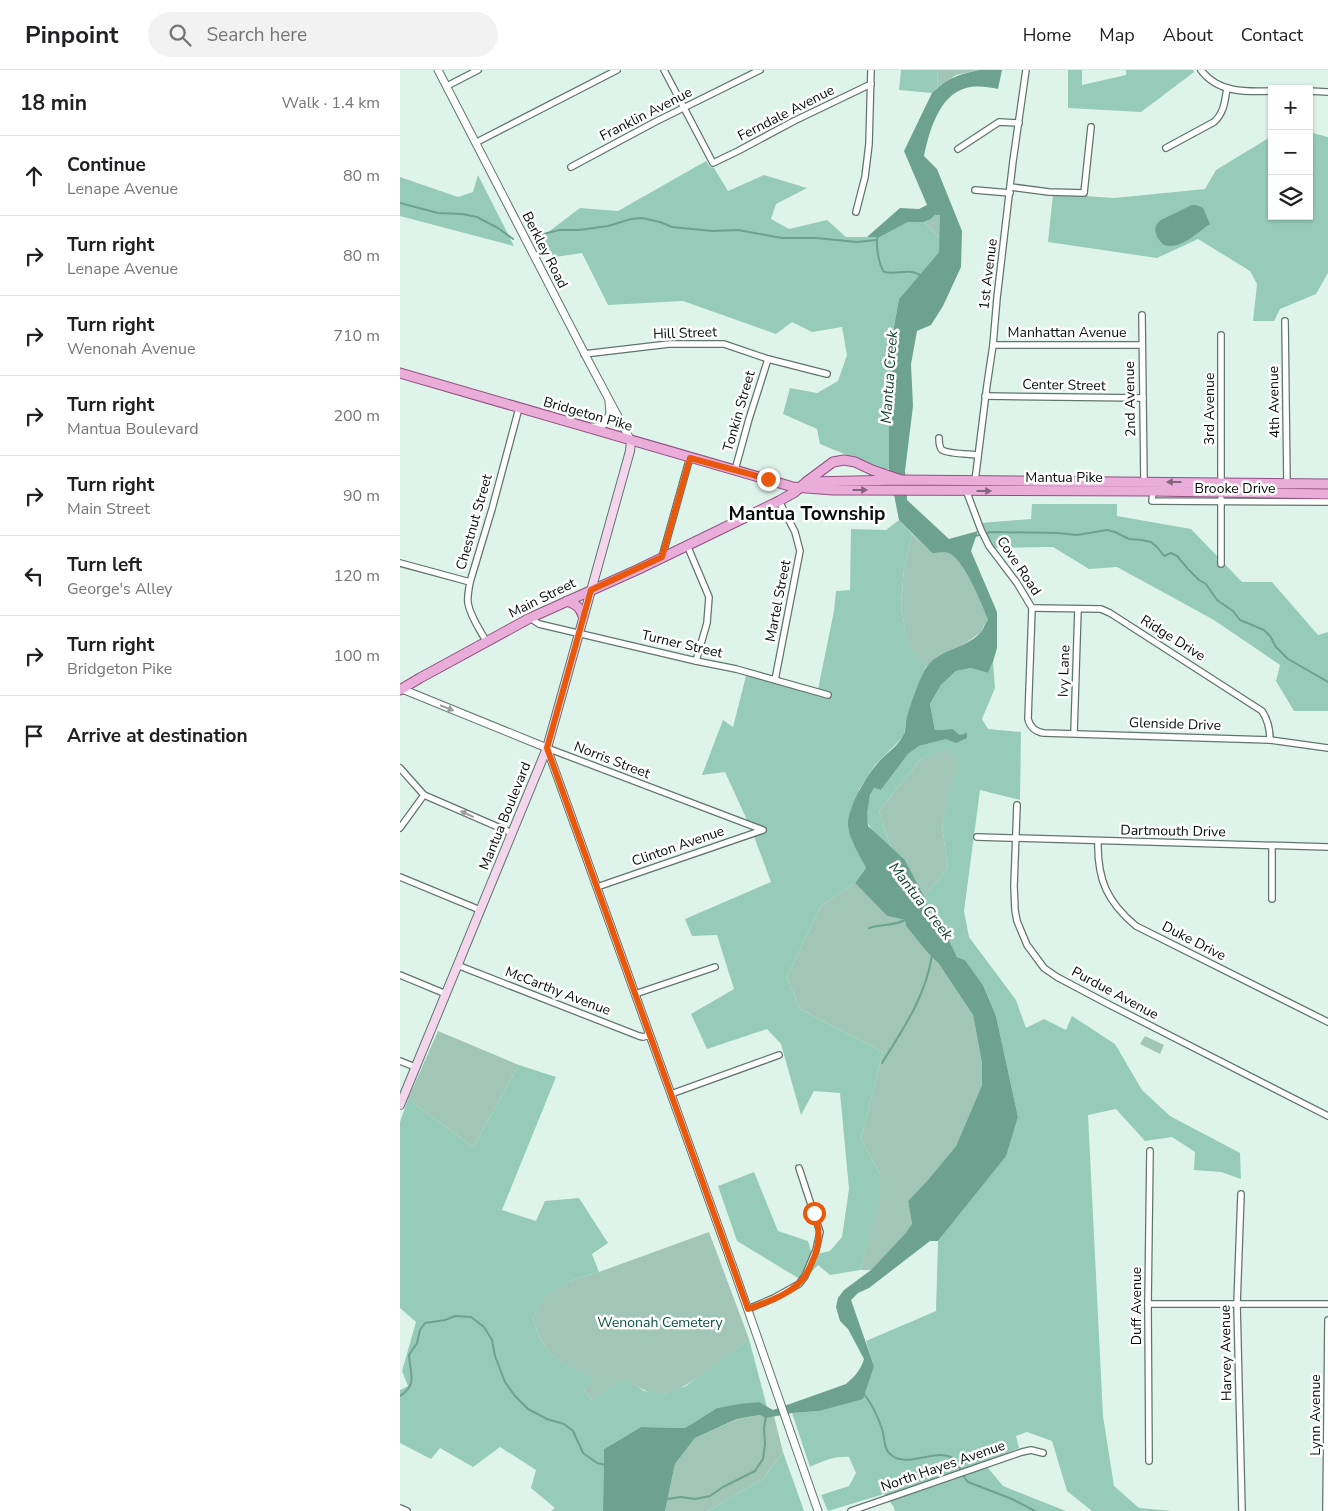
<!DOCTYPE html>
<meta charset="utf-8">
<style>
:root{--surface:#fff;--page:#f2f2f2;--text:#202124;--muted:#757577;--line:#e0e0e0}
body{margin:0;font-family:"Nunito Sans",sans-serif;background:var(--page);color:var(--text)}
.controls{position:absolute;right:15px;top:15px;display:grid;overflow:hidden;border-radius:0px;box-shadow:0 1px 4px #0004}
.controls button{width:45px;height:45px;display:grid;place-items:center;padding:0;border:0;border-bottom:1px solid var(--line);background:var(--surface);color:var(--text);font:25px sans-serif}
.stop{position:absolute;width:15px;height:15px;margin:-11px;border:4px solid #ea580c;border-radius:50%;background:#fff}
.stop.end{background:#ea580c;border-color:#fff;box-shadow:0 1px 5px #0008}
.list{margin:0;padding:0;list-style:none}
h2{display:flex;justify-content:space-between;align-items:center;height:65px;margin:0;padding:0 20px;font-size:21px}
h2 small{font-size:16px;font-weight:400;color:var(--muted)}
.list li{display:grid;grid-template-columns:32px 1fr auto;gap:15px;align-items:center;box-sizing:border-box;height:80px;padding:0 20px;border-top:1px solid var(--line)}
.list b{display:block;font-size:19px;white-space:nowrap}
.list p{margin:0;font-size:16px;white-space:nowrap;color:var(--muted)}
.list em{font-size:16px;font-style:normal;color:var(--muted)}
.icon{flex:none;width:28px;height:28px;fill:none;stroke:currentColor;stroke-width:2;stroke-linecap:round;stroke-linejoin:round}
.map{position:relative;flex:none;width:928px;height:1441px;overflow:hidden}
header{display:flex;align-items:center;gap:30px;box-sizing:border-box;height:70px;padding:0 25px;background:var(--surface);border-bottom:1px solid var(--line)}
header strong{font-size:24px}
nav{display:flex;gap:28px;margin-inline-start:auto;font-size:18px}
.search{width:350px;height:45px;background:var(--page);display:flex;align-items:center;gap:12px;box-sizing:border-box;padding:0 18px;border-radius:28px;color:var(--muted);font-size:19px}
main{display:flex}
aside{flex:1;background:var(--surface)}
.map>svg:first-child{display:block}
.green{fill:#a1c5b7}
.forest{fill:#97cbb9}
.water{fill:#6ea290}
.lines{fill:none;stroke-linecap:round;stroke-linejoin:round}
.stream{stroke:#6ea290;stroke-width:2}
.minor-casing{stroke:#61746d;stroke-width:8}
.tertiary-casing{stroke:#61746d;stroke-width:9}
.secondary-casing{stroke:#61746d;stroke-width:10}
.primary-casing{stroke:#915180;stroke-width:11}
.minor{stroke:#fff;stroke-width:5.5}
.tertiary{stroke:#fff;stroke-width:7}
.secondary{stroke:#f4d6ec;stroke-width:8}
.primary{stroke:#eaadd9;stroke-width:9}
.oneway{fill:#83657c}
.oneway2{fill:#9b9e9d}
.route{stroke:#ea580c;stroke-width:6}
.labels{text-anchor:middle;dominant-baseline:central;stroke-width:5;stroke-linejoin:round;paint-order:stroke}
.street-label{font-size:14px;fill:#060d0a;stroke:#fff}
.park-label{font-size:14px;fill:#07503e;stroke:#fff}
.water-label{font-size:15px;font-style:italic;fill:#113e31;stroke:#fff}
.district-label{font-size:19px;font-weight:bold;fill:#060d0a;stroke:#fff}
</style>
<header>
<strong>Pinpoint</strong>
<div class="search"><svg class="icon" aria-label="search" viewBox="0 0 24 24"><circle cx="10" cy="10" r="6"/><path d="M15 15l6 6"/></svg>Search here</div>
<nav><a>Home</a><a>Map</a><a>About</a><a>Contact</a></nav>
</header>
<main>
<aside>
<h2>18 min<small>Walk · 1.4 km</small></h2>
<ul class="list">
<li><svg class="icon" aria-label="ahead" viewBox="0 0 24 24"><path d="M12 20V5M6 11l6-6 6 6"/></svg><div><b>Continue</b><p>Lenape Avenue</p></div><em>80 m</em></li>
<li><svg class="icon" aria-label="right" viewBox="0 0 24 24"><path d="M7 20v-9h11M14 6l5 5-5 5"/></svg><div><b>Turn right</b><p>Lenape Avenue</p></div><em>80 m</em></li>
<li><svg class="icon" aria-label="right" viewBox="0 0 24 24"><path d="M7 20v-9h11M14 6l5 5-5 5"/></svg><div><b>Turn right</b><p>Wenonah Avenue</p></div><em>710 m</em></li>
<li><svg class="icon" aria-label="right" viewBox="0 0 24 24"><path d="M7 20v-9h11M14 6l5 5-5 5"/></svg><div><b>Turn right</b><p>Mantua Boulevard</p></div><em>200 m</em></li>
<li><svg class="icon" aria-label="right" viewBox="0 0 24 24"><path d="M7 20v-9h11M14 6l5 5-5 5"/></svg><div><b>Turn right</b><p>Main Street</p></div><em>90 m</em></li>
<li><svg class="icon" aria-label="left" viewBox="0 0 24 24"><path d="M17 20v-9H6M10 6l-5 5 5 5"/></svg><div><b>Turn left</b><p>George's Alley</p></div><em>120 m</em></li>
<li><svg class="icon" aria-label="right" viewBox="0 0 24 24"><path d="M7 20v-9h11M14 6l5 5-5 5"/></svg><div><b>Turn right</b><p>Bridgeton Pike</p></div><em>100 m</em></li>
<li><svg class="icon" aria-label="arrive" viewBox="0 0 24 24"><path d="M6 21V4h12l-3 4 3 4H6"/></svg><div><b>Arrive at destination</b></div></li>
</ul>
</aside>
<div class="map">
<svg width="928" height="1441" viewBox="0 0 928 1441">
<rect width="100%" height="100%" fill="#def4eb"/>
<g class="green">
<polygon points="537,0 579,0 556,5 538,17"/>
<polygon points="535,145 540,145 540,168 524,152 531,149"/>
<path d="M512,464L532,483C536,483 543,482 548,483C563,487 582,535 588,550L584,555L581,562L566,573L537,587L526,597L507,573L501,534L504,499Z"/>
<polygon points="548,678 559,692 542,756 548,798 524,826 505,790 491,778 479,741 521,689"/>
<polygon points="455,813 487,846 505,850 506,856 527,882 539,894 573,945 582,993 582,1015 556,1076 527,1111 508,1131 512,1154 505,1165 471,1200 460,1200 479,1127 480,1104 461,1069 483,982 400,939 387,907 421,836"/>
<polygon points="38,961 119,995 73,1077 8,1029"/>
<polygon points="745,966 764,975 760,984 740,974"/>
<path d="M309,1162L349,1269C331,1282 284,1323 263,1324C251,1325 241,1319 231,1312L192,1330L184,1320L193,1308C159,1292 144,1287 133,1248L144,1226L170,1211L199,1202Z"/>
<polygon points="361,1345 366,1348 374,1346 383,1382 363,1409 308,1441 265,1441 275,1394 295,1368 338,1349"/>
</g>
<g class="forest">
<polygon points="501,0 537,0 538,17 532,23 499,20"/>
<polygon points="668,0 682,0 682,15 726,5 726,0 793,0 794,2 741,42 668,38"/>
<polygon points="909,62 928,67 928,203 916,224 880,239 874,251 853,251 857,214 850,201 798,169 757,188 648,172 653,124 714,128 805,119 816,100 872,66 872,146 909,146"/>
<polygon points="306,91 310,97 314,98 328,121 364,105 407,118 376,134 371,149 389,159 427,150 446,167 480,167 508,152 524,152 540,168 539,182 499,229 488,289 489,399 481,399 420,374 417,359 383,344 390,318 417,323 438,311 447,285 442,257 412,262 392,252 376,264 283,231 208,235 182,183 149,188 139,169 180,138 218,141"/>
<polygon points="78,105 114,176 0,146 0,107 58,127 73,122"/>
<polygon points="632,434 717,434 717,446 791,459 842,512 872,512 918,565 928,562 928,641 894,641 876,611 880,595 814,550 717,497 689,499 653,477 593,478 580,453 631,449"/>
<polygon points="499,450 512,464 504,499 501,534 507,572 526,597 514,625 506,650 504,666 475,695 460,718 448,754 452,771 466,798 455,813 421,836 387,907 400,939 483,982 461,1069 480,1104 480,1127 460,1200 430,1205 418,1195 403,1211 337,1171 318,1116 354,1102 378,1161 408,1171 412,1185 430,1181 442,1167 449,1119 440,1023 414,1021 401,1045 381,974 367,959 307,979 291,944 334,919 317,865 292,866 285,849 371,812 352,761 325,702 302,705 323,650 333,657 347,602 418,619 434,541 436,521 450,520 451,459 486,460"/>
<path d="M593,592L595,618L582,649L588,659L621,662L620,730L580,720L564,841L569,867L616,930L626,958L644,949L666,960L672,946L715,974L742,1020L770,1046L840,1083L841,1109L821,1102L794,1100L795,1082L772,1067L745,1071L716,1039L688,1045L703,1346L714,1416L739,1438L773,1441H692L667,1421L652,1371L627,1362L616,1366L619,1378L584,1393L603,1416L666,1441H495L493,1436L484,1424L428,1441L421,1425L449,1416L456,1403L449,1387C434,1386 424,1391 410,1397L392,1343L419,1341L474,1296L466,1271L536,1241L538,1171L605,1086L618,1047L596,946L583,915L565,890L557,887L549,870L537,861L524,826L548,798L542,756L558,692L548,679L521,689L479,741L491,778C484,771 476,765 470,757C463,748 468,727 474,718L481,720L508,684L519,676L560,665L553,659L535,660L530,634L541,615L556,601L571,598L588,603Z"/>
<path d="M119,995L156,1007L102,1140L136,1151L145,1131L179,1128L208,1173L192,1184L199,1202L170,1211L144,1227L133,1248C144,1287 159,1292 194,1308L184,1320L192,1330L219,1311L231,1312L244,1321L264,1324L286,1316L349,1269L367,1337L359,1332L317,1338L285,1358L241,1357L204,1379L203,1441H151L155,1438L131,1418L136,1400L100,1377L73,1397L40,1378L31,1389L0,1373V1320L8,1316L2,1301L16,1252L0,1238V1052L8,1029L73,1077Z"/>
<polygon points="383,1382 404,1441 308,1441 363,1409"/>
</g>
<g class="water">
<path d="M579,0H602L598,19C588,17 577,15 566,18C539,25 529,62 524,86L537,99L562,161L561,197L543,236L531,255L517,261L511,294L513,336L505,401L507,430L549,469L578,461L571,481L597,542V578L593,592L588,603L571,598L556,601L541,615L530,634L535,660L553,659L560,665L567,663V668L556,673L546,669L519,676L508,684L481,720L474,718L470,725L467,743L468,756L505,790L524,826L537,861L549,870L557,887L565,890L583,915L596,946L618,1047L606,1086L538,1171H530L469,1218L458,1223L451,1230L474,1296L463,1329L419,1341L392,1343L366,1348L360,1345L337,1349L295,1368L275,1394L265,1441H203L204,1379L241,1357L285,1358L317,1338L339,1334L359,1332L373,1340L446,1314C454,1307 461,1300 464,1289L448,1259L440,1251L436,1237L438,1228L444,1220L471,1200L505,1164L512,1154L508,1131L527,1111L556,1076L582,1015V993L573,945L539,894L527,882L506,856L505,850L487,846L455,813L466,798C459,784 450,771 448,756C447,739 466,706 477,694C484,685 498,676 503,666C506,662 505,656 506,651C508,640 520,607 526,598C538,579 566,579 580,563C584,559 584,554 588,550C582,535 563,487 548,483C543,482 536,483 532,483L499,450L489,399L488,289L499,229L539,182L540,145H535L531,149L524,152H508L480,167H467L500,138L519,139L527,135L504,81L532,23C549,7 558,5 579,0Z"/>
<path d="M792,135H796L803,138L810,154C797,162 782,180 764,175C756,168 751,157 761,150Z"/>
</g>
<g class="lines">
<g class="stream">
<polyline points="0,133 38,143 62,144 77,147 98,158 113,169"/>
<path d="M478,165C475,174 479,195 484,202C497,205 508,198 520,205"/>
<polyline points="132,167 159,160 179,160 208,156 231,149 242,148 260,152 272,157 312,161 338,160 382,168 416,168 457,172 476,170"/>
<polyline points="575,466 591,462 658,463 677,465 707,460 715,462 729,469 742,470 751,472 757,477 764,486 771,483 777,486 788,499 799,510 806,514 817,530 833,541 840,550 864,560 870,566 876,577 888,589 928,612"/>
<path d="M469,858C482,854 494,856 505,850"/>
<path d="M482,993C503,959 526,926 532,885"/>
<path d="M464,1324C472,1334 478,1347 482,1359C485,1367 483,1378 490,1384C506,1399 532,1379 551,1387C560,1392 561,1405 568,1412L612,1429L635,1441"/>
<path d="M0,1326C18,1314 10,1304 9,1285L17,1273L20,1260L25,1253L45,1250L55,1246L71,1247L84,1257L92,1270L95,1286L105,1312L115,1326L128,1339L147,1349L164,1354L173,1361L183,1383L197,1393L206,1395"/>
<polyline points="268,1429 281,1427 295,1429 310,1426 323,1417 355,1401 363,1389 365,1374 364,1358 366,1346"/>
</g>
<defs>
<g id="minor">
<polyline points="264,0 313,93 338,81 394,51 471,14"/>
<path d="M801,0C818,23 846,22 872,21"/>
<polyline points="47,16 78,0"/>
<polyline points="909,21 928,22"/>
<polyline points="77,72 217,0"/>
<path d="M766,78L814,52C824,43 825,31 827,18"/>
<polyline points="558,79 599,52 619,53"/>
<polyline points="171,97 255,52 360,0"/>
<polyline points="611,117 649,122 684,123 691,57"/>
<polyline points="575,120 610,123"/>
<polyline points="456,142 465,107 469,74 471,0"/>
<polyline points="742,245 744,412"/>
<polyline points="885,251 887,413"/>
<polyline points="821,265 821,413"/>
<polyline points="593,275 742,275"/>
<polyline points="184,284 269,274 324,274 368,289 427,304"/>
<polyline points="585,326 743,328"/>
<path d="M539,368C539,372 539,377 542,380C548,384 571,384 578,385"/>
<polyline points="335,400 349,349 368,289"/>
<polyline points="575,411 587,315 593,275 597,228 613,91 626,0"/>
<path d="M566,420L581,460L589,476L617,513L632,538L628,649C630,657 636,662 644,663L870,670L928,678"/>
<polyline points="753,421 752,431 928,432"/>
<polyline points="287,475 309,527 307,553 296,591"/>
<polyline points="262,487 290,387"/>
<polyline points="0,493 70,512"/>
<polyline points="821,494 821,429"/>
<path d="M632,538L701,539L710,543L862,641C868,650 870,659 870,670"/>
<polyline points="130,548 139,554 296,591 336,599 428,625"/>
<path d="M86,571C80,560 70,546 68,533C67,526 69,519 70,512L92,439L119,338"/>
<polyline points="375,610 400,481 395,462 379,431"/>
<polyline points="674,663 678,539"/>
<polyline points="147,678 363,760 197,817"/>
<polyline points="0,698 24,725 112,763"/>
<polyline points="617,735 614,816 615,840 617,851 627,875 644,898 657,907 706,933 928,1046"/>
<polyline points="0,758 24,725"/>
<polyline points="577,767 928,777"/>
<path d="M698,771C697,809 707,832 736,856L928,952"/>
<polyline points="0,807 80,840"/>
<polyline points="872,829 872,776"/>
<polyline points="57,895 239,966 243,967 250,965"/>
<polyline points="0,905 46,924"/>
<polyline points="235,924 315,897"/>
<polyline points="0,991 15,997"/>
<polyline points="271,1024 379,985"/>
<polyline points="841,1124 837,1234 842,1441"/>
<polyline points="748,1234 928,1234"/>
<polyline points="348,1239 374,1228 399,1214 405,1206 416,1180 420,1162 399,1098"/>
<polyline points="749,1391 748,1234 750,1081"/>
<polyline points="0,1438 7,1441"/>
<polyline points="451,1441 622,1382 631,1380 643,1383"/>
<polyline points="926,1441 928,1250"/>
</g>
<g id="tertiary">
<polyline points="38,0 189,292 231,371"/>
<polyline points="192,357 199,357 206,353 210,343 209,332"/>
<polyline points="2,619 147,678 334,1200 418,1441"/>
</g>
<polyline id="secondary" points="0,1035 147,678 230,381 231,371"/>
<g id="primary">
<polyline points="0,303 393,417 433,420 753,421 928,424"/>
<polyline points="408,412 501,410 928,414"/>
<path d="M167,531C176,534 180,537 183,546"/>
<polyline points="0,620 20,608 130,548 239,499 379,431 395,422 406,412 433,392 444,390 455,392 472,400 501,410"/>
</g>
</defs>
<use href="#minor" class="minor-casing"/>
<use href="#tertiary" class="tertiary-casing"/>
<use href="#secondary" class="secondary-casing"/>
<use href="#primary" class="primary-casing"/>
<use href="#minor" class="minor"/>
<use href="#tertiary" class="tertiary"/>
<use href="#secondary" class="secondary"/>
<use href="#primary" class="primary"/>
</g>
<defs><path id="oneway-solid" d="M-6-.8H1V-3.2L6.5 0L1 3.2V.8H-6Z" transform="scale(1.25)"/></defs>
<g class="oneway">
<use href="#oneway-solid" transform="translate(774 412) rotate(-180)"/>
<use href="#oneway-solid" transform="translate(460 420)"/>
<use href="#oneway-solid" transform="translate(584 421)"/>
</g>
<g class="oneway2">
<use href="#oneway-solid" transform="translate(47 638) rotate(22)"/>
<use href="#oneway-solid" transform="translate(67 744) rotate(-156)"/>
</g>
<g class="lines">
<path class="route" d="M368,409L290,388L262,487L191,520L147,678L348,1239C367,1232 393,1224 405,1206C409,1200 412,1192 415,1185C420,1170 420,1158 414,1143"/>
</g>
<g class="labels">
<g class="street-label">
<text transform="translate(386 43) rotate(-27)">Ferndale Avenue</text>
<text transform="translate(246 44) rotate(-27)">Franklin Avenue</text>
<text transform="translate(145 180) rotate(63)">Berkley Road</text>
<text transform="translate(588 204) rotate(-83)">1st Avenue</text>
<text x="667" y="262">Manhattan Avenue</text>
<text transform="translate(285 263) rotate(-2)">Hill Street</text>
<text transform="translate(664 315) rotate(1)">Center Street</text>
<text transform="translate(730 329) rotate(-91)">2nd Avenue</text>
<text transform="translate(874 332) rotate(-91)">4th Avenue</text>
<text transform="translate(809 339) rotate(-90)">3rd Avenue</text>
<text transform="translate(339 341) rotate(-74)">Tonkin Street</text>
<text transform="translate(188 344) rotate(16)">Bridgeton Pike</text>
<text x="664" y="407">Mantua Pike</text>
<text x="835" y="418">Brooke Drive</text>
<text transform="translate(74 452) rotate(-74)">Chestnut Street</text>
<text transform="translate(619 496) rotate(56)">Cove Road</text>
<text transform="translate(142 528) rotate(-26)">Main Street</text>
<text transform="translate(378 531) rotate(-79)">Martel Street</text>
<text transform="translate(773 568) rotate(32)">Ridge Drive</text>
<text transform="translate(282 574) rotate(13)">Turner Street</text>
<text transform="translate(664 601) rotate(-88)">Ivy Lane</text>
<text transform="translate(775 654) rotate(2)">Glenside Drive</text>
<text transform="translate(212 690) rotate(21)">Norris Street</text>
<text transform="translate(105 746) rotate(-68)">Mantua Boulevard</text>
<text transform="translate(773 761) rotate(1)">Dartmouth Drive</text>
<text transform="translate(278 776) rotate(-19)">Clinton Avenue</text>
<text transform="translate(794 871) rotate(27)">Duke Drive</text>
<text transform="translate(158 921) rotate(21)">McCarthy Avenue</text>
<text transform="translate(715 923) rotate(28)">Purdue Avenue</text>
<text transform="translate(736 1236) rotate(-90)">Duff Avenue</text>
<text transform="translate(826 1283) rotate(-91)">Harvey Avenue</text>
<text transform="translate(915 1345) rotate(-90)">Lynn Avenue</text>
<text transform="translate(543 1396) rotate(-19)">North Hayes Avenue</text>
</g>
<g class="park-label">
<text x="260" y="1252">Wenonah Cemetery</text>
</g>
<g class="water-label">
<text transform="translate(489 307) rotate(-86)">Mantua Creek</text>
<text transform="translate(521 831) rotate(52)">Mantua Creek</text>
</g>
<g class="district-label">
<text x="407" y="444">Mantua Township</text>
</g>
</g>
</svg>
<div class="controls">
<button>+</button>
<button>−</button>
<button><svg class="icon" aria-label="layers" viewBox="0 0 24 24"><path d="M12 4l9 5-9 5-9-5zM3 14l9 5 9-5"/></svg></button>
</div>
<div class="stop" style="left:414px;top:1143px"></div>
<div class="stop end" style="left:368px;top:409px"></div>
</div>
</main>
